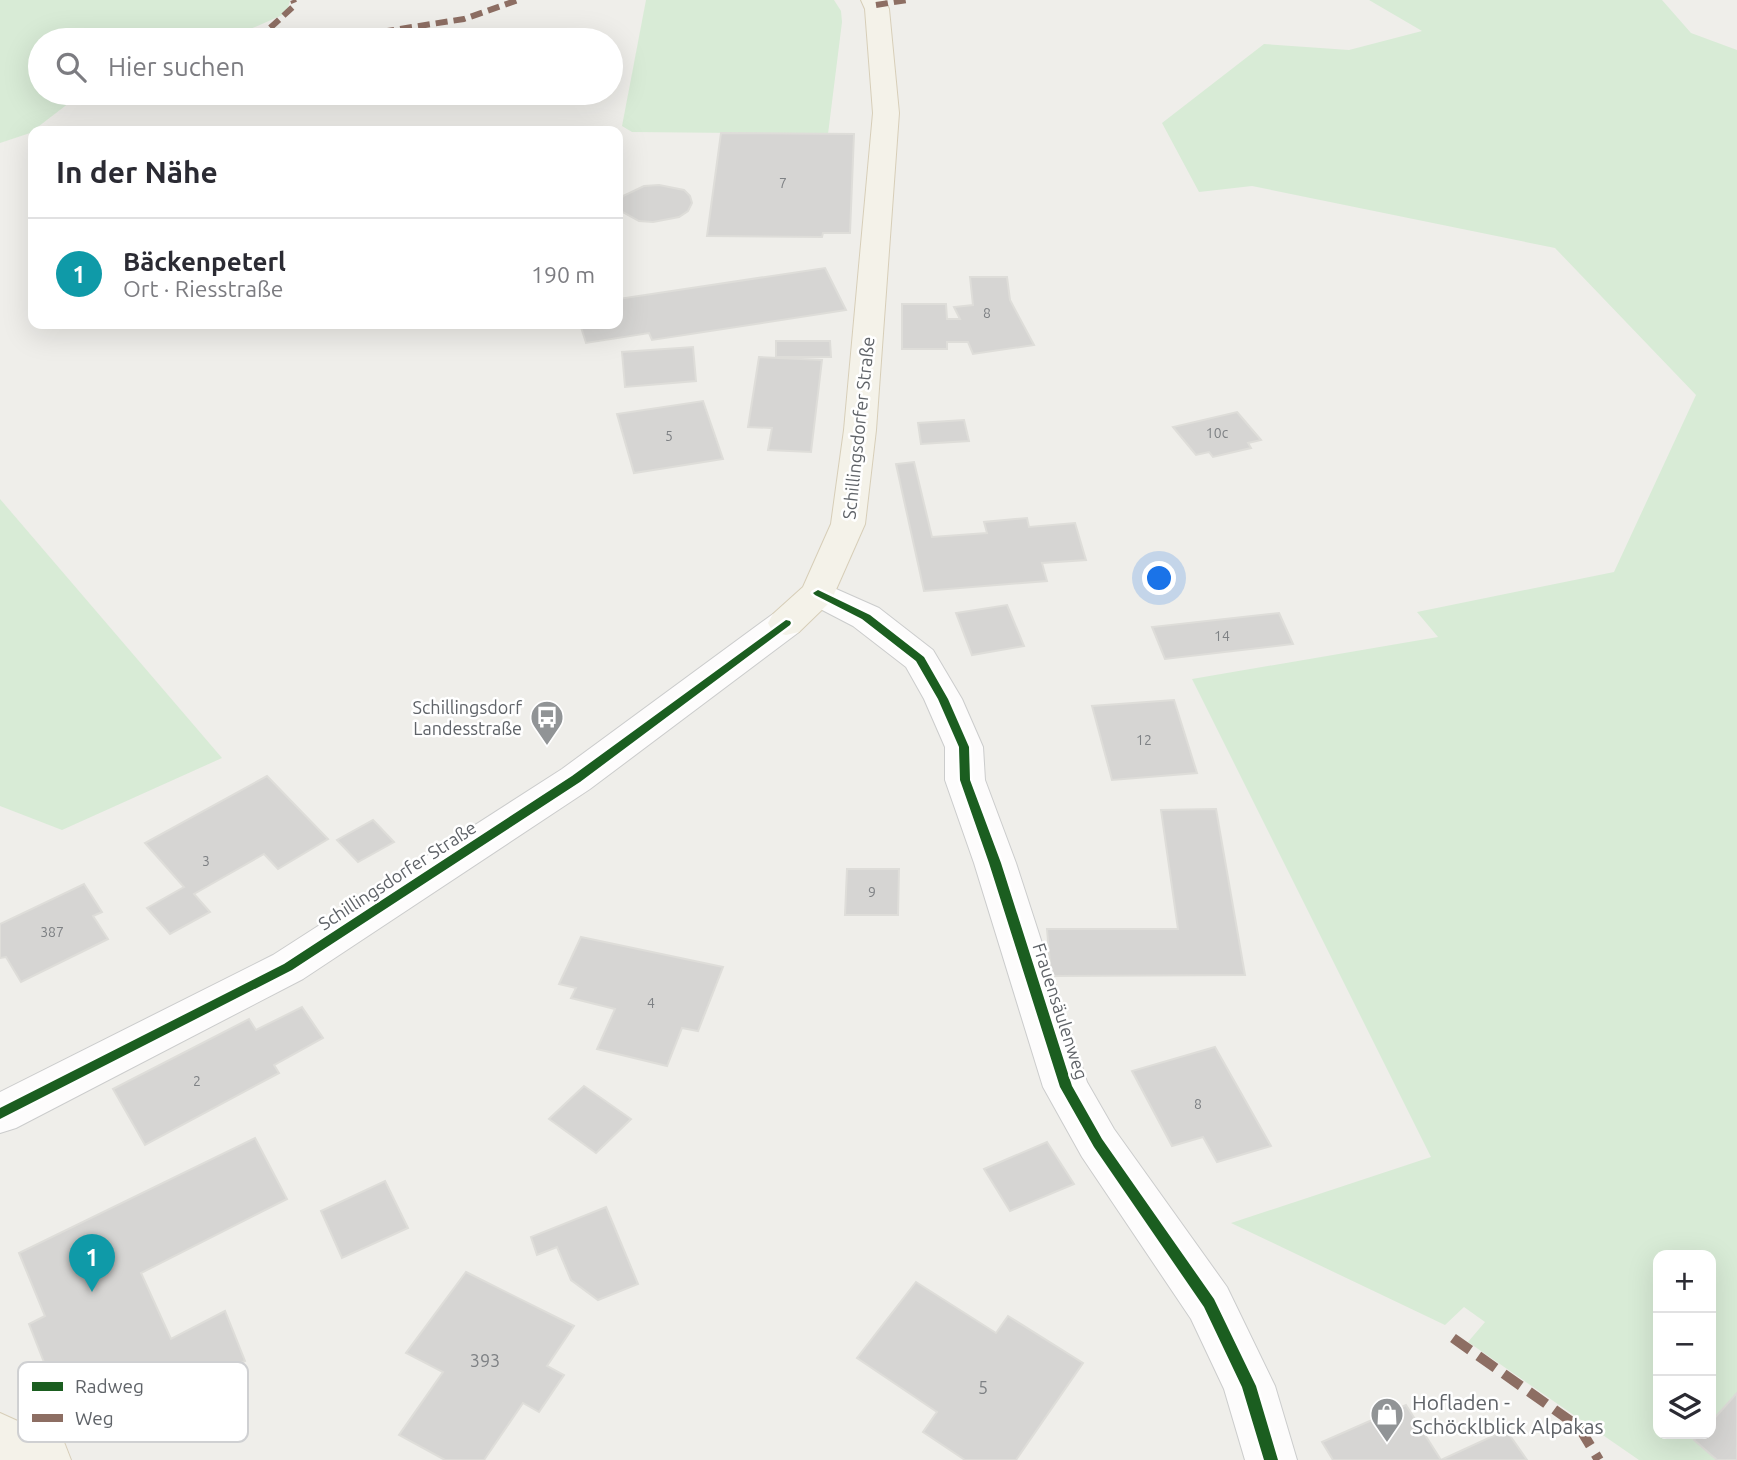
<!DOCTYPE html>
<html lang="de">
<meta charset="utf-8">
<style>
:root{--surface:#fff;--page:#f2f2f3;--text:#2b2b33;--muted:#7c7c81;--line:#e1e1e2;--accent:#919496}
body{margin:0;font-family:Ubuntu,sans-serif;background:var(--page);color:var(--text)}
.controls{position:absolute;right:21px;bottom:21px;display:grid;overflow:hidden;border-radius:14px;box-shadow:0 7px 28px #0002}
.controls button{width:63px;height:63px;display:grid;place-items:center;padding:0;border:0;border-bottom:2px solid var(--line);background:var(--surface);color:var(--text);font:35px sans-serif}
.you{position:absolute;left:1160px;top:579px;width:24px;height:24px;margin:-18px;border:5px solid #fff;border-radius:50%;background:#1a73e8;box-shadow:0 0 0 10px #1a73e833}
.badge{display:grid;place-items:center;width:46px;height:46px;border-radius:50%;background:var(--accent);color:#fff;font-size:23px;font-weight:700}
.pin{position:absolute;translate:-50% -58px;filter:drop-shadow(0 2px 4px #0008)}
.pin::after{content:'';position:absolute;top:37px;width:24px;height:21px;background:inherit;clip-path:polygon(0 0,100% 0,50% 100%)}
.list{margin:0;padding:0;list-style:none}
h2{display:flex;justify-content:space-between;align-items:center;height:91px;margin:0;padding:0 28px;font-size:30px}
h2 small{font-size:23px;font-weight:400;color:var(--muted)}
.list li{display:grid;grid-template-columns:46px 1fr auto;gap:21px;align-items:center;box-sizing:border-box;height:112px;padding:0 28px;border-top:2px solid var(--line)}
.list b{display:block;font-size:26px;white-space:nowrap}
.list p{margin:0;font-size:23px;white-space:nowrap;color:var(--muted)}
.list em{font-size:23px;font-style:normal;color:var(--muted)}
.icon{flex:none;width:38px;height:38px;fill:none;stroke:currentColor;stroke-width:2;stroke-linecap:round;stroke-linejoin:round}
.map{position:relative;flex:none;width:1737px;height:1460px;overflow:hidden}
.search{position:absolute;background:var(--surface);box-shadow:0 7px 28px #0002;left:28px;top:28px;width:595px;height:77px;display:flex;align-items:center;gap:18px;box-sizing:border-box;padding:0 24px;border-radius:38px;color:var(--muted);font-size:26px}
.panel{position:absolute;background:var(--surface);box-shadow:0 7px 28px #0002;left:28px;top:126px;width:595px;height:203px;border-radius:14px}
.map>svg:first-child{display:block}
.green{fill:#d8ebd6;fill-rule:evenodd}
.building{fill:#d6d5d3;stroke:#deddd9;stroke-width:2}
.lines{fill:none;stroke-linecap:round;stroke-linejoin:round}
.minor-casing{stroke:#cbcccc;stroke-width:2}
.major-casing{stroke:#d7ceb8;stroke-width:2}
.minor{fill:#fdfcfc;fill-rule:evenodd}
.major{fill:#f4f2e9;fill-rule:evenodd}
.quiet-far1{stroke:#8d6e63;stroke-width:6;stroke-dasharray:12 6;stroke-linecap:butt}
.quiet{stroke:#8d6e63;stroke-width:10;stroke-dasharray:21 10;stroke-linecap:butt}
.cycleway-casing{stroke:#fff;stroke-width:5}
.cycleway{fill:#1b5e20;fill-rule:evenodd}
.labels{text-anchor:middle;dominant-baseline:central;stroke-width:5;stroke-linejoin:round;paint-order:stroke}
.number-label{font-size:14px;fill:#7e8184}
.street-label{font-size:18px;fill:#5f6368;stroke:#fff}
.poi-label{font-size:18px;fill:#5f6368;stroke:#fff;text-anchor:end}
.near-number-label{font-size:18px;fill:#7e8184}
.near-poi-label{font-size:21px;fill:#5f6368;stroke:#fff;text-anchor:start}
.key{fill:#fff;stroke:#cfd0d2;stroke-width:2}
.key-label{font-size:19px;fill:#5f6368}
</style>
<div class="map">
<svg width="1737" height="1460" viewBox="0 0 1737 1460">
<rect width="100%" height="100%" fill="#efeeea"/>
<g class="green">
<polygon points="0,0 290,0 287,13 248,30 234,40 40,40 40,93 82,93 30,133 0,143"/>
<polygon points="646,0 834,0 841,11 842,22 828,134 632,132 622,126"/>
<path d="M1369,0H1662L1691,33L1737,50V1460H1639L1468,1342L1485,1322L1464,1307L1445,1325L1231,1223L1431,1157L1192,679L1438,637L1417,612L1614,572L1696,395L1555,248L1252,186L1199,192L1162,123L1264,44L1349,50L1422,31ZM1658,1255H1711V1434H1658Z"/>
<polygon points="0,499 222,758 62,830 0,806"/>
</g>
<g class="building">
<polygon points="721,133 854,134 850,233 823,233 822,237 707,236"/>
<polygon points="659,185 684,190 690,196 692,203 688,211 679,217 653,222 639,221 621,211 619,204 623,196 644,186"/>
<polygon points="825,268 846,310 652,340 649,333 586,343 580,324 618,324 618,299"/>
<polygon points="970,277 1007,277 1010,300 1034,345 973,354 968,342 947,342 947,349 902,349 902,304 946,304 947,319 960,319 954,307 973,305"/>
<polygon points="776,341 830,341 831,357 776,357"/>
<polygon points="693,347 696,381 625,387 622,352"/>
<polygon points="759,357 822,360 811,452 768,450 772,428 748,427"/>
<polygon points="703,401 723,459 634,473 617,414"/>
<polygon points="1237,412 1261,440 1248,443 1251,448 1213,457 1209,452 1196,455 1173,427"/>
<polygon points="964,420 969,441 921,444 918,423"/>
<polygon points="914,462 932,537 987,533 984,522 1027,518 1029,527 1075,523 1086,560 1042,563 1047,581 924,591 896,464"/>
<polygon points="1007,605 1024,646 972,655 956,613"/>
<polygon points="1279,613 1293,644 1165,659 1152,627"/>
<polygon points="1174,700 1197,773 1112,780 1092,706"/>
<polygon points="267,776 328,839 278,869 264,854 194,894 210,912 170,934 147,908 184,887 145,843"/>
<polygon points="1216,809 1245,975 1051,976 1047,929 1178,929 1161,810"/>
<polygon points="373,820 394,842 358,862 337,840"/>
<polygon points="847,869 899,869 898,915 845,915"/>
<polygon points="84,884 102,912 93,916 108,939 21,982 6,957 0,958 0,924"/>
<polygon points="581,937 723,967 698,1031 682,1028 667,1066 597,1049 615,1009 571,998 576,988 559,984"/>
<polygon points="302,1007 323,1038 274,1065 279,1073 145,1145 113,1089 249,1019 256,1030"/>
<polygon points="1215,1047 1271,1146 1217,1162 1203,1137 1172,1146 1132,1071"/>
<polygon points="584,1086 631,1119 596,1153 549,1119"/>
<polygon points="255,1138 287,1199 141,1273 171,1339 225,1311 245,1361 114,1427 62,1408 29,1324 45,1316 19,1253"/>
<polygon points="1047,1142 1074,1184 1010,1211 984,1169"/>
<polygon points="385,1181 408,1228 342,1258 321,1211"/>
<polygon points="606,1207 638,1284 598,1300 571,1280 557,1247 537,1255 531,1237"/>
<polygon points="466,1272 574,1326 547,1366 564,1375 539,1412 523,1403 484,1460 445,1460 399,1435 443,1372 406,1353"/>
<polygon points="916,1282 996,1333 1008,1316 1083,1363 1016,1460 965,1460 923,1432 937,1412 857,1358"/>
<polygon points="1737,1393 1737,1460 1717,1460 1694,1440 1700,1434 1711,1434 1711,1422"/>
<polygon points="1406,1405 1441,1460 1506,1430 1527,1460 1333,1460 1322,1442"/>
</g>
<g class="lines">
<defs>
<g id="minor">
<polygon points="818,581 879,608 933,650 962,699 983,747 985,780 1016,863 1087,1082 1114,1129 1227,1287 1275,1386 1297,1460 1245,1460 1224,1389 1191,1319 1082,1157 1043,1087 974,863 945,780 945,747 924,699 906,667 853,626 805,601 800,593 805,585"/>
<polygon points="786,611 799,614 804,623 799,632 590,789 303,979 16,1128 0,1133 0,1092 273,955 562,769 773,614"/>
</g>
<g id="major">
<polygon points="861,0 885,0 889,9 899,113 876,430 865,524 831,601 799,632 786,635 773,632 768,623 773,614 803,587 831,524 844,430 873,113 865,9"/>
<polygon points="0,1413 64,1442 71,1460 0,1460"/>
</g>
</defs>
<use href="#minor" class="minor-casing"/>
<use href="#major" class="major-casing"/>
<use href="#minor" class="minor"/>
<use href="#major" class="major"/>
<g class="quiet-far1">
<polyline points="876,5 907,0"/>
<polyline points="257,40 295,5 293,0"/>
<polyline points="329,40 464,19 518,0"/>
</g>
<polyline class="quiet" points="1453,1338 1579,1427 1599,1460"/>
<defs>
<g id="cycleway">
<polygon points="818,590 870,615 924,657 948,699 969,747 970,780 1001,863 1072,1086 1102,1139 1214,1299 1256,1386 1278,1460 1264,1460 1242,1387 1204,1307 1094,1147 1060,1087 989,863 960,780 959,747 938,699 916,661 862,619 815,595 813,593"/>
<polygon points="786,620 790,621 791,623 790,625 580,782 292,970 0,1119 0,1108 284,964 572,776"/>
</g>
</defs>
<use href="#cycleway" class="cycleway-casing"/>
<use href="#cycleway" class="cycleway"/>
</g>
<defs>
<symbol id="bus-pin" viewBox="-11 -11 22 30"><path d="M0 17L-7.5 6A9.5 9.5 0 1 1 7.5 6Z" fill="#919496" stroke="#fff"/><path d="M-5-6H5V4H4V6H2V4H-2V6H-4V4H-5ZM-3.5-4V0h7V-4ZM-3.5 1.2v1.5H-2V1.2ZM2 1.2v1.5H3.5V1.2Z" fill="#fff"/></symbol>
<symbol id="shop-pin" viewBox="-11 -11 22 30"><path d="M0 17L-7.5 6A9.5 9.5 0 1 1 7.5 6Z" fill="#919496" stroke="#fff"/><path d="M-5-2.5h2.3a2.7 3.5 0 0 1 5.4 0H5L5.5 6h-11ZM-1.5-2.5h3a1.5 2.3 0 0 0-3 0Z" fill="#fff"/></symbol>
</defs>
<g fill-rule="evenodd">
<use href="#bus-pin" x="528" y="698" width="38" height="52"/>
<use href="#shop-pin" x="1368" y="1395" width="38" height="52"/>
</g>
<g class="labels">
<g class="number-label">
<text x="783" y="183">7</text>
<text x="987" y="313">8</text>
<text x="1217" y="433">10c</text>
<text x="669" y="436">5</text>
<text x="1222" y="636">14</text>
<text x="1144" y="740">12</text>
<text x="206" y="861">3</text>
<text x="872" y="892">9</text>
<text x="52" y="932">387</text>
<text x="651" y="1003">4</text>
<text x="197" y="1081">2</text>
<text x="1198" y="1104">8</text>
</g>
<g class="street-label">
<text transform="translate(858 428) rotate(-84)">Schillingsdorfer Straße</text>
<text transform="translate(397 875) rotate(-33)">Schillingsdorfer Straße</text>
<text transform="translate(1061 1011) rotate(72)">Frauensäulenweg</text>
</g>
<g class="poi-label">
<text x="522" y="707">Schillingsdorf<tspan x="522" dy="21">Landesstraße</tspan></text>
</g>
<g class="near-number-label">
<text x="485" y="1360">393</text>
<text x="983" y="1387">5</text>
</g>
<g class="near-poi-label">
<text x="1412" y="1402">Hofladen -<tspan x="1412" dy="24">Schöcklblick Alpakas</tspan></text>
</g>
</g>
<rect x="18" y="1362" width="230" height="80" rx="10" class="key"/>
<rect x="32" y="1382" width="31" height="9" fill="#1b5e20"/>
<rect x="32" y="1414" width="31" height="8" fill="#8d6e63"/>
<g class="key-label">
<text x="75" y="1393">Radweg</text>
<text x="75" y="1425">Weg</text>
</g>
</svg>
<div class="controls">
<button>+</button>
<button>−</button>
<button><svg class="icon" aria-label="layers" viewBox="0 0 24 24"><path d="M12 4l9 5-9 5-9-5zM3 14l9 5 9-5"/></svg></button>
</div>
<div class="you"></div>
<div class="pin badge" style="left:92px;top:1292px;background:#0f9aa8">1</div>
<div class="search"><svg class="icon" aria-label="search" viewBox="0 0 24 24"><circle cx="10" cy="10" r="6"/><path d="M15 15l6 6"/></svg>Hier suchen</div>
<section class="panel">
<h2>In der Nähe<small></small></h2>
<ul class="list">
<li><span class="badge" style="background:#0f9aa8">1</span><div><b>Bäckenpeterl</b><p>Ort · Riesstraße</p></div><em>190 m</em></li>
</ul>
</section>
</div>
